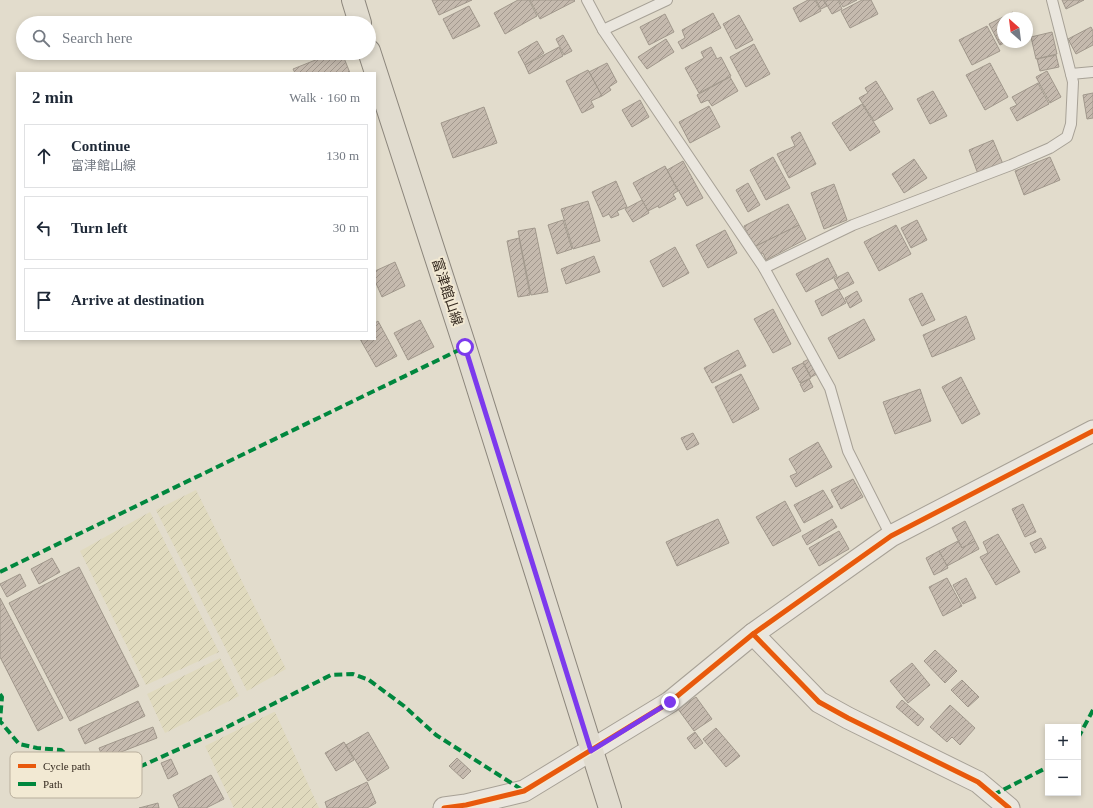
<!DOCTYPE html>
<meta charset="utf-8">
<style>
:root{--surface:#fff;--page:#f6f6f7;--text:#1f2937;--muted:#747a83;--line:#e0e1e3}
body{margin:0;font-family:"Times New Roman","Noto Sans JP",serif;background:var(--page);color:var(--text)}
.controls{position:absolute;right:12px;bottom:12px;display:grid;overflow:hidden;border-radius:0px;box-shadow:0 2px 6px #0003}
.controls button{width:36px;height:36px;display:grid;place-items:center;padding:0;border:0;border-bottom:1px solid var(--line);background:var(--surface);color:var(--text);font:20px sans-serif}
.compass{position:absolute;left:997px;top:12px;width:36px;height:36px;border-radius:50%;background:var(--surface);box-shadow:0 2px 6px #0003;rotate:332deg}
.stop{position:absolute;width:12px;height:12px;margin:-9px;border:3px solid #7c3aed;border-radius:50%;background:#fff}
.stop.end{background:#7c3aed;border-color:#fff;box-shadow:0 1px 4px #0008}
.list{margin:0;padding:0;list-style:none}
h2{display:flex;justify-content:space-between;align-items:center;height:52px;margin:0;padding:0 16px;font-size:17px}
h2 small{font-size:13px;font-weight:400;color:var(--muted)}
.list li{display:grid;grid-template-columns:26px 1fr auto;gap:12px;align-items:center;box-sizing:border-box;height:64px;margin:0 8px 8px;padding:0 8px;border:1px solid var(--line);border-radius:0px}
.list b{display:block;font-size:15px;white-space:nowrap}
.list p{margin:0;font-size:13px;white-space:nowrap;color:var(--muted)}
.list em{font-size:13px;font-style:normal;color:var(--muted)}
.icon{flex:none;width:22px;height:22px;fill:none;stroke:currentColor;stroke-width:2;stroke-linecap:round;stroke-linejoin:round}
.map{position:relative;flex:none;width:1093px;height:808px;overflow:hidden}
.search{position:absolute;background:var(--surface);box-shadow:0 2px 6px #0003;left:16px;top:16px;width:360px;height:44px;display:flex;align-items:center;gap:10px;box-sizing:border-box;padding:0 14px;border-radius:22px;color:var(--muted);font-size:15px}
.panel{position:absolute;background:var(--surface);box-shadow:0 2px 6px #0003;left:16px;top:72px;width:360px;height:268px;border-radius:0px}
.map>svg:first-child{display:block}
.farmland{fill:url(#farmland-furrows)}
.building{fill:url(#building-hatch);stroke:#a1988c}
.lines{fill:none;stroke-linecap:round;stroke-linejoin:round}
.lane-casing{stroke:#a7a196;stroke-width:12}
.street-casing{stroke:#a7a196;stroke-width:23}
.primary-casing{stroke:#8c867c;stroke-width:24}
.lane{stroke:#eae6de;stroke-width:10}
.street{stroke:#eae6de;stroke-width:21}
.primary{stroke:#e1dccf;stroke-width:22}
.quiet{stroke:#00873e;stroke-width:4;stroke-dasharray:8 4;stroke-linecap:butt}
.cycleway-casing{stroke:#f2e9d3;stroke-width:8}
.cycleway{stroke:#e8590c;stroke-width:5}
.route{stroke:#7c3aed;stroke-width:5}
.labels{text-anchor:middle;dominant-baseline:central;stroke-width:4;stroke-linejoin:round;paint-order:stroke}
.street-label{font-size:14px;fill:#34291f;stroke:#f2e9d3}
.key{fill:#f2e9d3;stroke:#b9af9d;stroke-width:1}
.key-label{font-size:11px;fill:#34291f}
</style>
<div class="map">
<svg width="1093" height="808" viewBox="0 0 1093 808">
<defs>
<pattern id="farmland-furrows" width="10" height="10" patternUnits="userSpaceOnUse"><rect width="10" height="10" fill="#e0dabe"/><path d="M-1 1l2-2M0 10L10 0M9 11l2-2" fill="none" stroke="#c1bba3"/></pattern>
<pattern id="building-hatch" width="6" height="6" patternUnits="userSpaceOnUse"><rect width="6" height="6" fill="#c5baae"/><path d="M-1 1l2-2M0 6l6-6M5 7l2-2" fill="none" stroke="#a1978d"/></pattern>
</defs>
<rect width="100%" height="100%" fill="#e2dccc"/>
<g class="farmland">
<polygon points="196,490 286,669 247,691 156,510"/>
<polygon points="150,512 219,652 146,685 80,551"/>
<polygon points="220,658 239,696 165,733 147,694"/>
<polygon points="274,712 275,712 319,808 234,808 205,746"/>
</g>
<g class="building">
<polygon points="432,0 472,0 439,15"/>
<polygon points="518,0 529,0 537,16 505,34 494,13"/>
<polygon points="530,0 574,0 575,1 540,19"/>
<polygon points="808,0 815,0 821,11 800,22 793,8"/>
<polygon points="816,0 823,0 827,6 821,9"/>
<polygon points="824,0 838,0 842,9 832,14"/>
<polygon points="839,0 857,0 843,7"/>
<polygon points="862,0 871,0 878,14 850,28 841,11"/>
<polygon points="1062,0 1084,0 1066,9"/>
<polygon points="469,6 480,26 453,39 443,19"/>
<polygon points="1013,12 1016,18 1003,18 1003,42 1006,42 1000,45 989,24"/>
<polygon points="713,13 721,28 682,49 678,42 685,38 682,30"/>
<polygon points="665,14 674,32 649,45 640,27"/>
<polygon points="739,15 753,40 736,49 723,24"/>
<polygon points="987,26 1000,51 972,65 959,40"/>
<polygon points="1091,27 1093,31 1093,45 1076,54 1068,39"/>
<polygon points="1052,32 1057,54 1036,59 1031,37"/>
<polygon points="563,35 572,51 564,55 556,39"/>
<polygon points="666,39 674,52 647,69 638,57"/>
<polygon points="537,41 544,53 525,65 518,52"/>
<polygon points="754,44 770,74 746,87 730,57"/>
<polygon points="559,47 563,56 529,74 525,65"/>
<polygon points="711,47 717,59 721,57 731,76 699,93 685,68 704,58 701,52"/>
<polygon points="333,53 342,53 350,73 295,73 293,69"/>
<polygon points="1056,55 1059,67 1040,71 1037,59"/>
<polygon points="607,63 617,82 609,87 611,90 602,96 589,72"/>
<polygon points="990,63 1008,97 985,110 966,75"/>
<polygon points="588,70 602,96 591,101 594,107 582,113 566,81"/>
<polygon points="1047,71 1061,97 1050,103 1036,77"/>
<polygon points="730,77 738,91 712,106 708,100 701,103 697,95"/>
<polygon points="876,81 893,109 874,121 859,98 868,93 865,88"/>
<polygon points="1038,83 1049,104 1017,121 1010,108 1017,105 1012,97"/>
<polygon points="933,91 947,116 930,124 917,99"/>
<polygon points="1093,93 1093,118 1087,119 1083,95"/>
<polygon points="640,100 649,117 632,127 622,110"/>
<polygon points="862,104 880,132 850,151 832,123"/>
<polygon points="709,106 720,127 690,143 679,122"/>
<polygon points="484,107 497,143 453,158 441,123"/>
<polygon points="800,132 816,164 789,178 777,154 795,146 791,137"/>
<polygon points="993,140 1003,164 978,174 969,150"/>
<polygon points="773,157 790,188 766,200 750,170"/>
<polygon points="1050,157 1060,180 1024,195 1015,171"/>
<polygon points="914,159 927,178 904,193 892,174"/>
<polygon points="683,161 703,198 687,206 667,170"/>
<polygon points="665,166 678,191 673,194 676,199 659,208 658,206 648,211 633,183"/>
<polygon points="616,181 627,207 617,211 619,215 611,218 609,214 603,217 592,192"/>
<polygon points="748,183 760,205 748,212 736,190"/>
<polygon points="834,184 847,220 824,229 811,193"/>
<polygon points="642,200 649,213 633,222 625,209"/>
<polygon points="588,201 600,241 573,249 561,209"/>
<polygon points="788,204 799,225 754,247 744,226"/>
<polygon points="563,220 572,249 557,254 548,225"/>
<polygon points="917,220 927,240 911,248 901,228"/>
<polygon points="799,225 806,239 766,260 763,253 759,255 754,247"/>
<polygon points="896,225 911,254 879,271 864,242"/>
<polygon points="535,228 548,292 531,295 518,231"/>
<polygon points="725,230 737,253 708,268 696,245"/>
<polygon points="519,238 530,295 518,297 507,241"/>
<polygon points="675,247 689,273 663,287 650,261"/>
<polygon points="594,256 600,272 566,284 561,269"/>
<polygon points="828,258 837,276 806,292 796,274"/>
<polygon points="395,262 405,286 382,297 375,281 375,271"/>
<polygon points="848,272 854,283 840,290 834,279"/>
<polygon points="838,289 846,303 822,316 815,301"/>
<polygon points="857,291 862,301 850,308 845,298"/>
<polygon points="922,293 935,320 922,326 909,299"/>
<polygon points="773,309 791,344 773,353 754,319"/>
<polygon points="966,316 975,339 932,357 923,335"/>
<polygon points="864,319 875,340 839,359 828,338"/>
<polygon points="420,320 434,347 408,360 394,333"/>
<polygon points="378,321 397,356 376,367 360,339 375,339 375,323"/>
<polygon points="738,350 746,366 712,383 704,368"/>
<polygon points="809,359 817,374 811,377 803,362"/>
<polygon points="803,363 811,378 800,383 792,368"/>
<polygon points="741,374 759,409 733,423 715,387"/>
<polygon points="961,377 980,414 962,424 942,387"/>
<polygon points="809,379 813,387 804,392 800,384"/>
<polygon points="920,389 931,421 895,434 883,402"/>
<polygon points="693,433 699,444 687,450 681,438"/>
<polygon points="818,442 832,467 796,487 790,476 797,473 789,459"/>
<polygon points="853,479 863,497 841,509 831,490"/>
<polygon points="823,490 833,507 804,523 794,505"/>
<polygon points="785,501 801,531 773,546 756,517"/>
<polygon points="1023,504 1036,532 1025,537 1012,509"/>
<polygon points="718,519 729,543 677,566 666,542"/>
<polygon points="832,519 837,527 807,545 802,536"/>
<polygon points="965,521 975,541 962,548 952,528"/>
<polygon points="839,531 849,549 819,566 809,548"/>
<polygon points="998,534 1020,572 996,585 980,557 988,553 983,542"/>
<polygon points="1041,538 1046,548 1035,553 1030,543"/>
<polygon points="958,541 962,548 975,541 979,549 947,566 939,551"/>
<polygon points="939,551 948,568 934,575 926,558"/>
<polygon points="52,558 60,572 39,584 31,569"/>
<polygon points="79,567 139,686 70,721 9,603"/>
<polygon points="20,574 26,586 7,597 0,584"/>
<polygon points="947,578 962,606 943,616 929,587"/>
<polygon points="966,578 976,598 963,604 953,585"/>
<polygon points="0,598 63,718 38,731 0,657"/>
<polygon points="935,650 957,671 945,683 924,661"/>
<polygon points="912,663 930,685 908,703 890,681"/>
<polygon points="962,680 979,697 968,707 951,690"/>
<polygon points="696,697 712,719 694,731 678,709"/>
<polygon points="902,700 924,719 918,726 896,707"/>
<polygon points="138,701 145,716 85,744 78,729"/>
<polygon points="950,705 975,728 960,745 952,737 947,742 930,727"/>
<polygon points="153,727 157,738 103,759 99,748"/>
<polygon points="716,728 740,756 726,767 703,739"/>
<polygon points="368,732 389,768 368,781 346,745"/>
<polygon points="695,732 703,743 695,749 687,738"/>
<polygon points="344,742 354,760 336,771 325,753"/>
<polygon points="457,758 471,771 463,779 449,766"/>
<polygon points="171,759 178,774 168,779 161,763"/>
<polygon points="211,775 224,799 206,808 179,808 173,795"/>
<polygon points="367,782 376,803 367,808 327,808 325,802"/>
<polygon points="158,803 159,808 139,808"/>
</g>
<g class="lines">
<defs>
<g id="lane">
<polyline points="587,0 603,30 764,268 830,388 848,451 891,536"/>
<polyline points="603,30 667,0"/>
<polyline points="1071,74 1093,72"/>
<polyline points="764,268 853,225 1011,165 1050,148 1067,137 1071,124 1073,82 1052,0"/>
</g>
<g id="street">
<polyline points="753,634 819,702 848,718 978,782 1009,808"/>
<polyline points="444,808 466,805 524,791 670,702 753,634 891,536 1093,431"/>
</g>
<g id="primary">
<polyline points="353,0 360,23"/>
<polyline points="369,51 465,347 610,808"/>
</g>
</defs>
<use href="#lane" class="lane-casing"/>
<use href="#street" class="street-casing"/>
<use href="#primary" class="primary-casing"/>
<use href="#lane" class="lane"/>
<use href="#street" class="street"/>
<use href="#primary" class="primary"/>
<g class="quiet">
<polyline points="0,572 465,347"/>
<polyline points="0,694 2,697 0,721 19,744 37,748 61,750 95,780 117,777 221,730 331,675 353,674 369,680 404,706 436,735 524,791"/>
<polyline points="1078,738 1093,710"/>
<polyline points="993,795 1048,767"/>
</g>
<defs>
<g id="cycleway">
<polyline points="753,634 819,702 848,718 978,782 1009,808"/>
<polyline points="444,808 466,805 524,791 670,702 753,634 891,536 1093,431"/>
</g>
</defs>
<use href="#cycleway" class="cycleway-casing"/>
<use href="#cycleway" class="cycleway"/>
</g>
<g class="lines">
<polyline class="route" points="465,347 591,751 670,702"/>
</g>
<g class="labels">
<g class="street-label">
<text transform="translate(447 292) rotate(72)">富津館山線</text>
</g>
</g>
<rect x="10" y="752" width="132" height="46" rx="6" class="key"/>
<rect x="18" y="764" width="18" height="4" fill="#e8590c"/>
<rect x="18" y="782" width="18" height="4" fill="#00873e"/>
<g class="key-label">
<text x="43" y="770">Cycle path</text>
<text x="43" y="788">Path</text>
</g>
</svg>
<div class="controls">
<button>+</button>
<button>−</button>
</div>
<svg class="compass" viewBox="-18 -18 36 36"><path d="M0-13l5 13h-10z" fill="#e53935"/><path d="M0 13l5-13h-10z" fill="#747a83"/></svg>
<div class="stop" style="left:465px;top:347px"></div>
<div class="stop end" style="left:670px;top:702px"></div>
<div class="search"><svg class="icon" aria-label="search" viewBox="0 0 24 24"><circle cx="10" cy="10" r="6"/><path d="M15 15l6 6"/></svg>Search here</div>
<section class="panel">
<h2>2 min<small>Walk · 160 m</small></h2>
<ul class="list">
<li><svg class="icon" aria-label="ahead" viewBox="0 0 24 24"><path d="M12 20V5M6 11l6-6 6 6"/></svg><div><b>Continue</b><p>富津館山線</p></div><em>130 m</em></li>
<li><svg class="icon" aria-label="left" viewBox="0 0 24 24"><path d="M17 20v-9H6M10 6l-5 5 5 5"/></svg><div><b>Turn left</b></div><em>30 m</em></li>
<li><svg class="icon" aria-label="arrive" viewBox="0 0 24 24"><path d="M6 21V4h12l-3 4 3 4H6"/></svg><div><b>Arrive at destination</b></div></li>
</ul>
</section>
</div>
